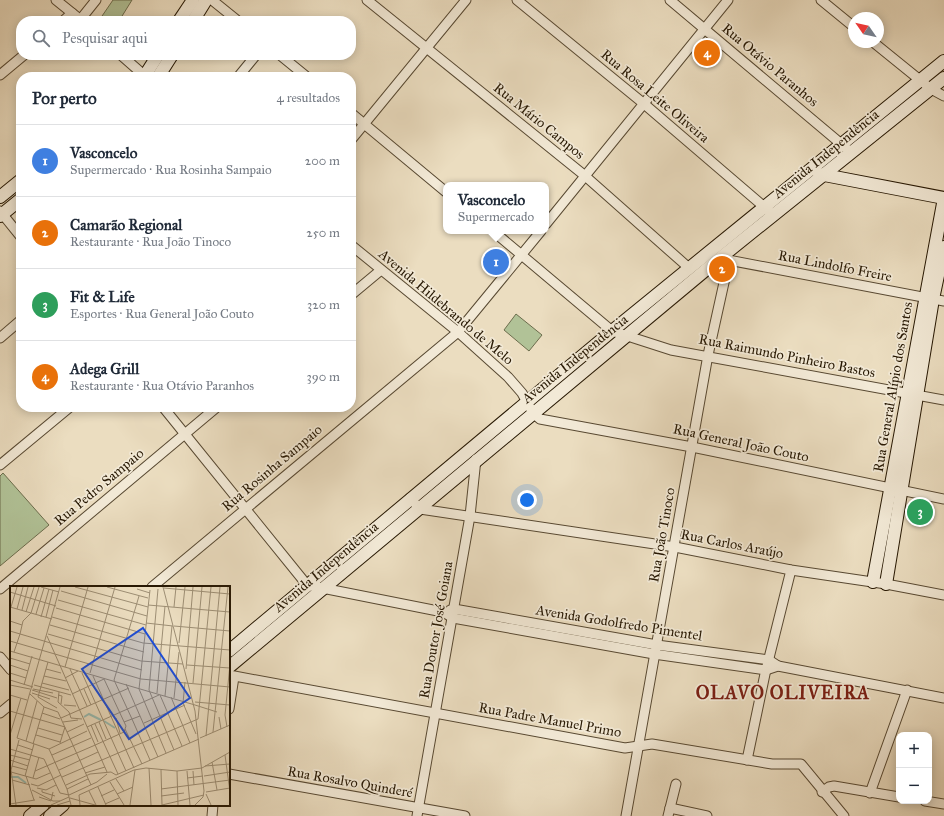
<!DOCTYPE html>
<html lang="pt">
<meta charset="utf-8">
<style>
:root{--surface:#fff;--page:#f2f2f3;--text:#1f2937;--muted:#747a83;--line:#e0e1e3;--accent:#8f2418}
body{margin:0;font-family:"IM FELL Great Primer",serif;background:var(--page);color:var(--text)}
.controls{position:absolute;right:12px;bottom:12px;display:grid;overflow:hidden;border-radius:8px;box-shadow:0 2px 10px #0003}
.controls button{width:36px;height:36px;display:grid;place-items:center;padding:0;border:0;border-bottom:1px solid var(--line);background:var(--surface);color:var(--text);font:20px sans-serif}
.compass{position:absolute;left:848px;top:12px;width:36px;height:36px;border-radius:50%;background:var(--surface);box-shadow:0 2px 10px #0003;rotate:304deg}
.you{position:absolute;left:527px;top:500px;width:14px;height:14px;margin:-10px;border:3px solid #fff;border-radius:50%;background:#1a73e8;box-shadow:0 0 0 6px #1a73e833}
.badge{display:grid;place-items:center;width:26px;height:26px;border-radius:50%;background:var(--accent);color:#fff;font-size:13px;font-weight:700}
.pin{position:absolute;translate:-50% -50%;border:2px solid #fff;box-shadow:0 1px 4px #0006}
.popup{position:absolute;left:443px;top:182px;width:106px;height:52px;box-sizing:border-box;display:grid;place-content:center;border-radius:8px;background:var(--surface);filter:drop-shadow(0 1px 3px #0005);font-size:13px;white-space:nowrap;color:var(--muted)}
.popup b{font-size:15px;color:var(--text)}
.popup::after{content:'';position:absolute;left:50%;top:100%;margin-left:-8px;border:8px solid transparent;border-top-color:var(--surface)}
.list{margin:0;padding:0;list-style:none}
h2{display:flex;justify-content:space-between;align-items:center;height:52px;margin:0;padding:0 16px;font-size:17px}
h2 small{font-size:13px;font-weight:400;color:var(--muted)}
.list li{display:grid;grid-template-columns:26px 1fr auto;gap:12px;align-items:center;box-sizing:border-box;height:72px;padding:0 16px;border-top:1px solid var(--line)}
.list b{display:block;font-size:15px;white-space:nowrap}
.list p{margin:0;font-size:13px;white-space:nowrap;color:var(--muted)}
.list em{font-size:13px;font-style:normal;color:var(--muted)}
.icon{flex:none;width:22px;height:22px;fill:none;stroke:currentColor;stroke-width:2;stroke-linecap:round;stroke-linejoin:round}
.map{position:relative;flex:none;width:944px;height:816px;overflow:hidden}
.search{position:absolute;background:var(--surface);box-shadow:0 2px 10px #0003;left:16px;top:16px;width:340px;height:44px;display:flex;align-items:center;gap:10px;box-sizing:border-box;padding:0 14px;border-radius:16px;color:var(--muted);font-size:15px}
.panel{position:absolute;background:var(--surface);box-shadow:0 2px 10px #0003;left:16px;top:72px;width:340px;height:340px;border-radius:16px}
.map>svg:first-child{display:block}
.green{fill:#b1c297;stroke:#6c6d4d}
.lines{fill:none;stroke-linecap:round;stroke-linejoin:round}
.street-casing{stroke:#584932;stroke-width:11}
.secondary-casing{stroke:#271803;stroke-width:14}
.street{stroke:#f2e9d6;stroke-width:9}
.secondary{stroke:#f2e9d6;stroke-width:12}
.labels{text-anchor:middle;dominant-baseline:central;stroke-width:3.5;stroke-linejoin:round;paint-order:stroke}
.street-label{font-size:14px;fill:#271803;stroke:#f2e9d6}
.district-label{font-size:18px;font-weight:bold;letter-spacing:1px;fill:#7a1f14;stroke:#f2e9d6}
.inset-river{fill:none;stroke:#98bcb2;stroke-width:2}
.inset-road{fill:none;stroke:#9d8e74;stroke-width:1}
.view{fill:#1d4ed8;fill-opacity:0.15;stroke:#1d4ed8;stroke-width:2}
.inset-edge{fill:none;stroke:#271803;stroke-width:2}
</style>
<div class="map">
<svg width="944" height="816" viewBox="0 0 944 816">
<rect width="100%" height="100%" fill="#ebddc0"/>
<filter id="stains"><feTurbulence type="fractalNoise" baseFrequency=".005" numOctaves="4"/><feColorMatrix values="0 0 0 0 .2 0 0 0 0 .09 0 0 0 0 .02 0 0 0 .5 -.17"/></filter>
<radialGradient id="worn" r=".72"><stop offset=".6" stop-color="#630" stop-opacity="0"/><stop offset="1" stop-color="#630" stop-opacity=".3"/></radialGradient>
<g class="green">
<polygon points="113,0 132,0 119,21 103,21 100,19"/>
<polygon points="516,314 542,335 529,351 504,330"/>
<polygon points="3,473 49,525 0,566 0,476"/>
</g>
<g class="lines">
<defs>
<g id="street">
<polyline points="56,0 82,21"/>
<polyline points="212,0 238,21"/>
<polyline points="367,0 584,175 689,268"/>
<polyline points="517,0 643,103 769,211"/>
<polyline points="670,0 846,148"/>
<polyline points="821,0 854,27"/>
<polyline points="80,20 96,0"/>
<polyline points="63,21 72,13"/>
<polyline points="873,42 931,89 944,96"/>
<polyline points="121,55 146,77"/>
<polyline points="280,55 307,77"/>
<polyline points="0,75 24,55"/>
<polyline points="238,77 256,55"/>
<polyline points="351,113 446,192"/>
<polyline points="351,140 466,0"/>
<polyline points="0,211 21,237"/>
<polyline points="546,224 728,0"/>
<polyline points="493,231 612,331 671,350 944,400"/>
<polyline points="351,245 458,332 508,377 522,393 533,413 540,419 692,447 944,499"/>
<polyline points="723,259 944,301"/>
<polyline points="351,295 381,270"/>
<polyline points="0,338 21,320"/>
<polyline points="163,407 307,585 443,612 453,618 654,654 766,670 778,666 944,698"/>
<polyline points="0,465 70,407"/>
<polyline points="410,498 420,509 675,547 791,570 886,584 944,595"/>
<polyline points="152,587 458,332 541,231"/>
<polyline points="0,589 217,407"/>
<polyline points="450,610 454,609 657,645 769,660 778,666"/>
<polyline points="0,657 11,670"/>
<polyline points="229,675 625,748 652,744 772,764 801,764 844,816"/>
<polyline points="229,709 234,677"/>
<polyline points="0,713 11,704"/>
<polyline points="747,760 765,674 791,570"/>
<polyline points="229,774 465,816"/>
<polyline points="822,792 829,787 834,786 899,797"/>
<polyline points="870,793 907,690"/>
<polyline points="925,801 944,804"/>
<polyline points="670,808 707,816"/>
<polyline points="212,816 213,805"/>
<polyline points="417,816 470,516 476,459"/>
<polyline points="626,816 708,355 729,260"/>
<polyline points="668,816 676,784"/>
</g>
<g id="secondary">
<polyline points="179,21 193,0"/>
<polyline points="193,21 206,0"/>
<polyline points="144,77 158,55"/>
<polyline points="158,77 172,55"/>
<polyline points="819,174 944,198"/>
<polyline points="0,197 21,180"/>
<polyline points="0,216 21,199"/>
<polyline points="873,582 944,198"/>
<polyline points="886,584 933,299 944,247"/>
<polyline points="229,651 612,331 944,61"/>
<polyline points="229,667 720,258 944,78"/>
<polyline points="30,816 43,805"/>
<polyline points="50,816 63,805"/>
</g>
</defs>
<use href="#street" class="street-casing"/>
<use href="#secondary" class="secondary-casing"/>
<use href="#street" class="street"/>
<use href="#secondary" class="secondary"/>
</g>
<g class="labels">
<g class="street-label">
<text transform="translate(770 65) rotate(40)">Rua Otávio Paranhos</text>
<text transform="translate(655 96) rotate(40)">Rua Rosa Leite Oliveira</text>
<text transform="translate(539 121) rotate(39)">Rua Mário Campos</text>
<text transform="translate(826 154) rotate(-39)">Avenida Independência</text>
<text transform="translate(835 266) rotate(11)">Rua Lindolfo Freire</text>
<text transform="translate(446 307) rotate(40)">Avenida Hildebrando de Melo</text>
<text transform="translate(787 356) rotate(11)">Rua Raimundo Pinheiro Bastos</text>
<text transform="translate(575 359) rotate(-39)">Avenida Independência</text>
<text transform="translate(893 387) rotate(-80)">Rua General Alípio dos Santos</text>
<text transform="translate(741 443) rotate(12)">Rua General João Couto</text>
<text transform="translate(272 468) rotate(-40)">Rua Rosinha Sampaio</text>
<text transform="translate(99 487) rotate(-40)">Rua Pedro Sampaio</text>
<text transform="translate(662 535) rotate(-80)">Rua João Tinoco</text>
<text transform="translate(732 544) rotate(11)">Rua Carlos Araújo</text>
<text transform="translate(326 567) rotate(-40)">Avenida Independência</text>
<text transform="translate(619 623) rotate(9)">Avenida Godolfredo Pimentel</text>
<text transform="translate(436 630) rotate(-80)">Rua Doutor José Goiana</text>
<text transform="translate(550 720) rotate(10)">Rua Padre Manuel Primo</text>
<text transform="translate(350 782) rotate(10)">Rua Rosalvo Quinderé</text>
</g>
<g class="district-label">
<text x="783" y="693">OLAVO OLIVEIRA</text>
</g>
</g>
<g transform="translate(10 586)">
<rect width="220" height="220" fill="#ebddc0"/>
<path class="inset-river" d="M74,131L79,128L91,134M94,135L105,142M0,191H8L16,197"/>
<path class="inset-road" d="M31,1L49,6M50,1L7,152L39,163L57,203L61,219M65,1L138,21M97,1L138,12M153,1L185,125L194,205L193,211L185,219M154,2L220,8M127,3L140,7M148,3L139,104L164,164M140,4L129,103L156,167M51,5L137,30M0,6L46,20M48,14L136,39M138,19L220,26M0,21L42,33M1,21L7,1M164,21L166,1M46,22L135,48M7,23L13,1M12,24L18,1M16,26L24,1M21,27L29,1M26,28L34,2M31,31L39,3M36,31L43,4M42,31L133,57L220,64M0,35L12,39M136,37L163,40M40,39L134,66M164,40L220,45M0,45L132,84M10,48L13,35L21,27M38,48L131,75L173,78M37,50L97,186M0,55L131,93L220,101M169,57L175,1M0,65L185,119M4,66L10,48M0,72L20,78M38,76L28,111L47,122M0,79L18,85M177,79L220,82M55,81L78,1M36,83L51,87M60,83L77,120M176,83L183,1M0,87L16,92M72,87L116,185M80,87L105,1M34,90L56,95M83,90L124,182M55,92L68,85M0,94L23,101M175,96L173,117L186,148M32,97L59,104M183,97L192,1M116,98L148,171M0,99L20,103M14,99L22,70M24,99L61,109M23,103L43,107M74,103L81,119M22,104L47,112M49,106L48,116L59,126L61,132L72,133M22,107L40,113M147,107L155,20M20,108L34,121L48,126L81,199M62,108L94,93M0,109L17,114M48,109L52,110L51,118M150,109L172,160M155,110L162,40M161,111L180,157M164,112L169,66M185,116L220,119M54,119L66,120M185,119L207,126M0,125L55,141M32,127L50,133M209,131L211,143M51,132L119,102M106,132L110,147M122,133L104,94L129,10M122,133L140,174M53,136L68,134M89,136L96,153M114,136L130,130M134,137L175,119M85,138L108,188M81,139L88,156M77,141L149,109M217,141L215,129L220,78M28,142L52,149M115,143L132,178M57,146L74,138M203,146L218,1M0,149L11,112M26,149L50,156M196,150L210,1M190,152L220,139M16,155L27,115M50,157L55,141M23,158L34,121M8,159L23,164M83,160L114,146L116,140L94,93M0,163L34,173L50,207L59,209M39,163L77,145M0,169L20,174M42,169L81,152M215,169L220,206M0,174L18,180M202,176L207,204M2,180L17,184M195,180L220,178M139,182L141,219M192,182L220,166M49,184L88,166M151,184L152,219L194,209M25,185L83,160M167,185L168,219M177,185L180,219M183,185L184,199M1,186L26,193L40,187M75,187L95,181M15,190L24,158M16,190L24,214M194,190L220,186M52,191L188,133L201,1M23,192L29,171M177,192L193,190M106,193L114,205M2,194L20,199M100,196L114,219M21,198L28,200L51,189M56,199L80,188L101,186L106,189L189,153M88,201L96,219M27,202L36,204L46,199M57,203L78,193M151,203L220,194M22,204L43,215H50M32,204V206L45,210M79,205L86,219M196,206L220,202M107,208L123,201M196,208L201,219M59,209L87,196L97,188M91,210L104,204M151,210L174,207M29,211L41,215L43,206M60,212L85,219M0,218L25,214M95,218L109,212M6,219L1,184L9,154M41,219L59,211M47,219L60,215M70,219L69,209L124,184L136,182L167,185L192,182M120,219L125,184"/>
<path class="view" d="M133,42L180,112L119,153L72,83Z"/>
<rect width="220" height="220" class="inset-edge"/>
</g>
<rect width="100%" height="100%" filter="url(#stains)"/>
<rect width="100%" height="100%" fill="url(#worn)"/>
</svg>
<div class="controls">
<button>+</button>
<button>−</button>
</div>
<svg class="compass" viewBox="-18 -18 36 36"><path d="M0-13l5 13h-10z" fill="#e53935"/><path d="M0 13l5-13h-10z" fill="#747a83"/></svg>
<div class="you"></div>
<div class="pin badge" style="left:496px;top:262px;background:#3f7fe0">1</div>
<div class="popup"><b>Vasconcelo</b>Supermercado</div>
<div class="pin badge" style="left:722px;top:269px;background:#e8710a">2</div>
<div class="pin badge" style="left:920px;top:512px;background:#2e9e5b">3</div>
<div class="pin badge" style="left:707px;top:53px;background:#e8710a">4</div>
<div class="search"><svg class="icon" aria-label="search" viewBox="0 0 24 24"><circle cx="10" cy="10" r="6"/><path d="M15 15l6 6"/></svg>Pesquisar aqui</div>
<section class="panel">
<h2>Por perto<small>4 resultados</small></h2>
<ul class="list">
<li><span class="badge" style="background:#3f7fe0">1</span><div><b>Vasconcelo</b><p>Supermercado · Rua Rosinha Sampaio</p></div><em>200 m</em></li>
<li><span class="badge" style="background:#e8710a">2</span><div><b>Camarão Regional</b><p>Restaurante · Rua João Tinoco</p></div><em>250 m</em></li>
<li><span class="badge" style="background:#2e9e5b">3</span><div><b>Fit &amp; Life</b><p>Esportes · Rua General João Couto</p></div><em>320 m</em></li>
<li><span class="badge" style="background:#e8710a">4</span><div><b>Adega Grill</b><p>Restaurante · Rua Otávio Paranhos</p></div><em>390 m</em></li>
</ul>
</section>
</div>
